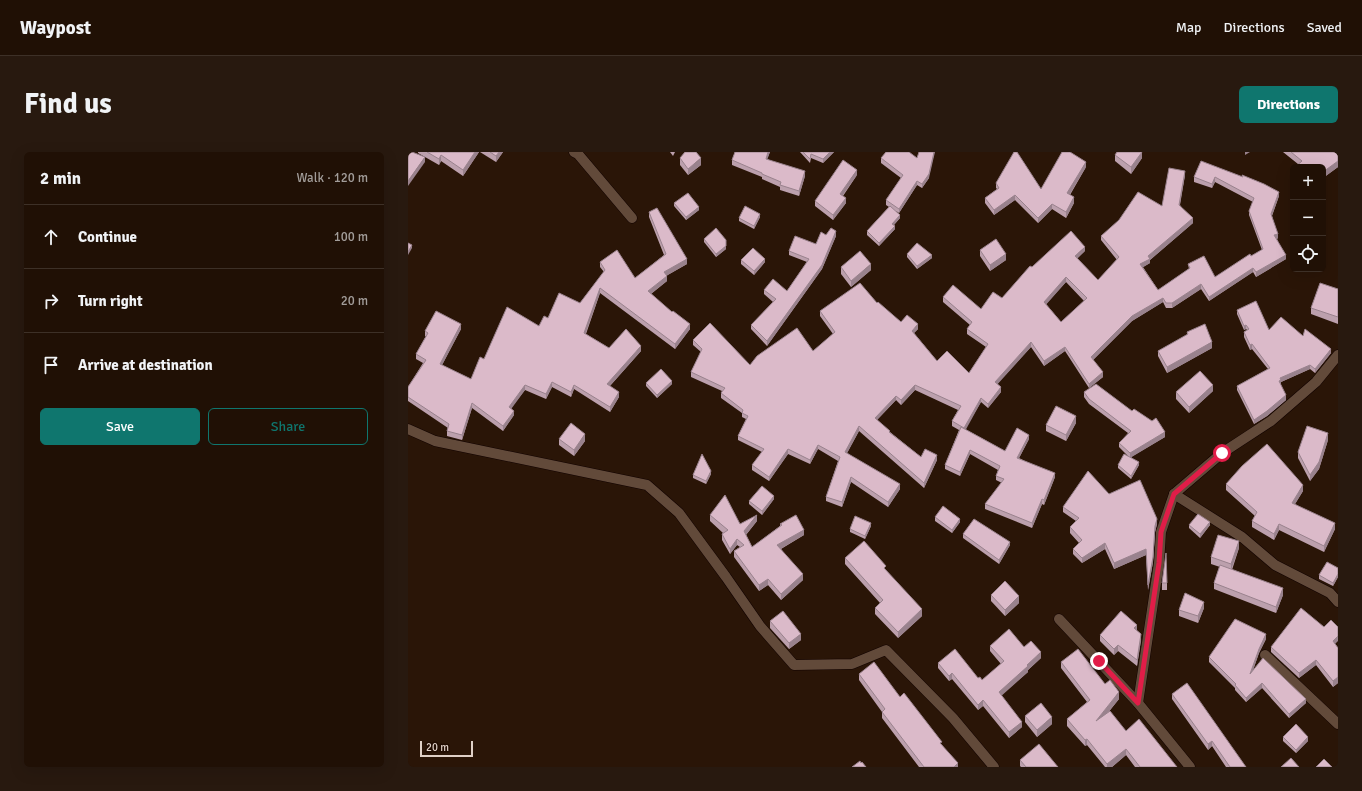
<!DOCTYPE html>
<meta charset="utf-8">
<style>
:root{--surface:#201005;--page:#28190f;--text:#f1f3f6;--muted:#a29d9a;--line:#3d3027;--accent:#0f766e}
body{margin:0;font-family:Signika,sans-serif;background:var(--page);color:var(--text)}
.controls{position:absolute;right:12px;top:12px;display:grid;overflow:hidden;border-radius:6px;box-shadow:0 4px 16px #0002}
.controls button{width:36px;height:36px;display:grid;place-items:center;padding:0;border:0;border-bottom:1px solid var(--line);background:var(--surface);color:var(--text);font:20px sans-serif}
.scale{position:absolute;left:12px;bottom:10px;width:53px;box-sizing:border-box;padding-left:4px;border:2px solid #dfd0c7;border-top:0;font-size:11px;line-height:14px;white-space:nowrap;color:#dfd0c7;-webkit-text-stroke:3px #200c01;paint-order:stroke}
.stop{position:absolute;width:12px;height:12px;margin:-9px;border:3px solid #e11d48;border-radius:50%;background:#fff}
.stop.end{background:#e11d48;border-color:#fff;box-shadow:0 1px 4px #0008}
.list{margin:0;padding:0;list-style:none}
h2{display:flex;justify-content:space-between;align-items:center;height:52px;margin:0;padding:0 16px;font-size:17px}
h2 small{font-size:13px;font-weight:400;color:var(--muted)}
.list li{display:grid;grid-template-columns:26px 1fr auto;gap:12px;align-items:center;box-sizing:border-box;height:64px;padding:0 16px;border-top:1px solid var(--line)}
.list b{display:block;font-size:15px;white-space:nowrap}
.list em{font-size:13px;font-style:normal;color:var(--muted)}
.actions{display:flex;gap:8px;padding:12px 16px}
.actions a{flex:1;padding:9px 0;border:1px solid var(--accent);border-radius:6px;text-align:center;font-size:14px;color:var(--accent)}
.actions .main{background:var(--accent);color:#fff}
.icon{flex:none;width:22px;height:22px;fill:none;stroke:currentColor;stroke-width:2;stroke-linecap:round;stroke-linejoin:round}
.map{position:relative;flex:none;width:930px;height:615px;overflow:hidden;border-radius:6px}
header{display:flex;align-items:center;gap:24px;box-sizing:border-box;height:56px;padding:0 20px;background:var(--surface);border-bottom:1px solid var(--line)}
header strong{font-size:19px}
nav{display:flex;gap:22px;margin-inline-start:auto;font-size:14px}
.intro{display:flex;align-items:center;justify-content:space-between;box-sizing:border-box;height:96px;padding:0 24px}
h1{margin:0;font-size:28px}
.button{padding:10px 18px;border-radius:6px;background:var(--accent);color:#fff;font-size:14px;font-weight:700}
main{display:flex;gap:24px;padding:0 24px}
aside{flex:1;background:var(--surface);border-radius:6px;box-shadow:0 4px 16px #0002}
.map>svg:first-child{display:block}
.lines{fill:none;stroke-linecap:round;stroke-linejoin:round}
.street-casing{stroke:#110200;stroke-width:11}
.street{stroke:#624a3a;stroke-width:10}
.wall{fill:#bca0ad;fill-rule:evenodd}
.shaded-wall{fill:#99828d}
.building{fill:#dbbac9;stroke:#99828d;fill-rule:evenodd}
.route{stroke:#e11d48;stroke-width:5}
</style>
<header>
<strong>Waypost</strong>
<nav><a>Map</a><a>Directions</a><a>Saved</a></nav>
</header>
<div class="intro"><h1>Find us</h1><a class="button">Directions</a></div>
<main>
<aside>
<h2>2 min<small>Walk · 120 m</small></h2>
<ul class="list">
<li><svg class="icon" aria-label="ahead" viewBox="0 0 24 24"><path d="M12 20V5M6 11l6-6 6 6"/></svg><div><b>Continue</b></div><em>100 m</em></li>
<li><svg class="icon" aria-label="right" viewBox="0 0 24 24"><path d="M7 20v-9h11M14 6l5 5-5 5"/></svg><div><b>Turn right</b></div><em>20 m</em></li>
<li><svg class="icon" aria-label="arrive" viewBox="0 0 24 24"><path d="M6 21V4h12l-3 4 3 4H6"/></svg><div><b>Arrive at destination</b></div></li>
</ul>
<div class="actions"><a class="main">Save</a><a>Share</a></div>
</aside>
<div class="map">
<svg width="930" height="615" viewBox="0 0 930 615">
<rect width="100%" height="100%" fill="#2a1507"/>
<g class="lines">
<defs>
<g id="street">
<polyline points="166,0 170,2 224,66"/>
<polyline points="0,277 27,289 239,333 271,361 318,425 352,474 386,513 444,512 478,498 545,566 586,615"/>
<polyline points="766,342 834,385 867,413 922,441 930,450"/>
<polyline points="651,467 730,551 782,615"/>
<polyline points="857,503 930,572"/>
<polyline points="730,551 751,411 753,380 766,342 814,301 863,269 908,230 930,203"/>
</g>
</defs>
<use href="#street" class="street-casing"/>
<use href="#street" class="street"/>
</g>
<g class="wall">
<polygon points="10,0 71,0 55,24 33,9 31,13 10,1"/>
<polygon points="72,0 95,0 88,10"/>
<polygon points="262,0 267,0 265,4"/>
<polygon points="327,0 362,0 359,7 397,24 391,44 372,38 372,35 354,27 354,25 324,13 324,8"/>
<polygon points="392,0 426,0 415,11 403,6 402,11"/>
<polygon points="734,0 734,6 723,22 707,9 707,3"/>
<polygon points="875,0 930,0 930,15 915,26 915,15 890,12"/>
<polygon points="272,6 293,13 280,23 272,13"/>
<polygon points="473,6 521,26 514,36 509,33 491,61 488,59 492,66 486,73 487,77 471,94 459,83 459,79 481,55 478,53 478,48 493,26 473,11"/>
<polygon points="678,15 662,43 666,51 658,66 644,57 630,71 607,48 586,63 577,51 577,46 589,37 588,36 588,31 633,37"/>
<polygon points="885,16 885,26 883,24 883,18"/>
<polygon points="449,23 435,44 438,51 425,68 407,54 407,49"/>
<path d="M777,23L772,53L785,71L742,108V111L735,115L750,138L781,117L780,112L807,125L854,98L841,63V59L845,50L807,30L804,36L786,30V25H834V23L871,44L864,64L870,86L869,87L878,107L848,125L845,120L801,149L793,137L764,156H758L755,150L724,169L685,208L695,225L681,236L657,199L636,214L623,195L589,232L593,240L580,256L573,250L557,277L597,299L621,287L611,306L647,325L636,353L634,352L624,376L577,357V352L594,331L588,328V324L590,318L562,302L552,324L537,317V313L551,278L544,274V269L550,258L507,238L493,253L488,248L469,268L482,280L513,305L529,308L516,336L451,279L439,301L492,337L480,355L443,330L434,355L418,349V345L430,309L410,297L402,312L380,302L361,329L344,318V313L354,300L330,288V284L338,267L334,265V261L313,246V241L314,239L283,225V220L293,200L285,193V188L342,213L405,199L425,182L412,164V159L469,151L493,170L510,177L506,181L529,209L561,221L578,195L559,182V177L562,173L535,150V145L573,157L594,146L624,115L677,99L669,106L690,128L709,108L693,88V84L754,54ZM658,130L676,149L653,170L638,152Z"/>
<polygon points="266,51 291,58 278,68 266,54"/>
<polygon points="241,60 279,112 258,124 259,129 243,142 282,177 267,197 192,141 178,182 201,196 233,199 202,234 211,245 202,260 166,237 163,245 144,235 138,247 117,238 103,256 106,263 95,279 64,256 54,288 39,284 39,279 40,276 0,249 0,235 15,211 8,207 8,202 18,184 17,184 17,179 53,177 34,213 63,227 76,207 131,174 140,166 172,151 196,120 192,115 192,110 227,126 256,103 241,65"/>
<polygon points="352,65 346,77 331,69 331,66"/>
<polygon points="418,83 428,84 414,117 359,194 343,177 343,173 365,150 356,142 356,138 379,139 399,110 381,103 381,99 408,92"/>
<polygon points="296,87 318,97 308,105 296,90"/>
<polygon points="572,98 598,108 582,119 572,104"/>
<polygon points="499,102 524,106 509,117 499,105"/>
<polygon points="333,108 357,110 346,123 333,112"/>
<polygon points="433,115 463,118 443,135 433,122"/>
<polygon points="930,137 930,172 903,162 903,156"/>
<polygon points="829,158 861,178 895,184 923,201 907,221 902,217 873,230 873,233 878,248 859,264 846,272 829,238 829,234 860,217 844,197 842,198 836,185 836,180 839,178 838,177 836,178 829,162"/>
<polygon points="779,180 804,196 759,221 750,204 750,199 779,183"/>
<polygon points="238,231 264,232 249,246 238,234"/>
<polygon points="805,239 781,261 768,247 768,240"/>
<polygon points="676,240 757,285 723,305 731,313 723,327 710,316 710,313 720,304 711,295 711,291 720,281 681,252 676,245"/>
<polygon points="668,271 658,289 638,279 638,273"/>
<polygon points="151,287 177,289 166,304 151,293"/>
<polygon points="920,288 911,317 902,329 890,306 890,300"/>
<polygon points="303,322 298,332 285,326 285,323"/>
<polygon points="818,332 895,339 887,352 927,377 916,400 871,378 866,388 844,375 844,369 847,364 818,338"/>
<polygon points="701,342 749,372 747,380 745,410 740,438 738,403 706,417 697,397 674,411 665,402 665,397 671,391 662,381 662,375 668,369 655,360 655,355"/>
<polygon points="366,347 354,363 341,352 341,349"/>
<polygon points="302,363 332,372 349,369 338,383 344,395 372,374 372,372 396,383 373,397 395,428 373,448 360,433 351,439 326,405 326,399 332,395 329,393 322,402 314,388 314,382 315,381 302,369"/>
<polygon points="527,365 552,370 544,381 527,369"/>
<polygon points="781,373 802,373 792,386 781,376"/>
<polygon points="463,374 457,387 442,380 442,377"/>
<polygon points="555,382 602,393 591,412 555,386"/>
<polygon points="831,396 824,418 875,443 868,461 806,437 806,431 812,415 803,412 803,405"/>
<polygon points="437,406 478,419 514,464 490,486 467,462 467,456 472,451 437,412"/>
<polygon points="930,416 930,425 925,434 911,427 911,423"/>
<rect x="754" y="431" width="5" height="7"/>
<polygon points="583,443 611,451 597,464 583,449"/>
<polygon points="796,456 790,471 771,464 771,458"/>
<polygon points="362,469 393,488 381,497 362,476"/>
<polygon points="729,479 733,488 729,514 710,499 706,503 692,489 692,483"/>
<polygon points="858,487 851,501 845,518 898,551 881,566 854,536 838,550 827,538 827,536 801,510 801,505"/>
<polygon points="927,492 930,496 930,531 925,535 908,513 891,526 863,500 863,495"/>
<polygon points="582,494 616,495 633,506 620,518 620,520 593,543 614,575 601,586 575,554 570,558 544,527 541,529 530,516 530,511 574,528 593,512 582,499"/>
<polygon points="653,510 697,532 711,547 699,562 718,579 769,615 727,615 718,603 704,615 697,615 679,593 677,594 659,574 659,567 679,550 653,516"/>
<polygon points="451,522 492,545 534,593 550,615 511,615 474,566 474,560 451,528"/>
<polygon points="764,542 838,615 818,615 804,594 800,598 764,547"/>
<polygon points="617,564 644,572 629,585 617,570"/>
<polygon points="875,585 900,589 888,601 875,589"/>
<polygon points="612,608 650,615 613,615 612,614"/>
</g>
<g class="shaded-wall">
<polygon points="67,0 71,0 55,24 55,18"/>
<polygon points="91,0 95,0 88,10 88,4"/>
<polygon points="360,0 362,0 358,11 358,7"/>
<polygon points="422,0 426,0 415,11 415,7"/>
<polygon points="526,0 527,0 521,26 514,36 514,32"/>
<polygon points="734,0 734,6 723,22 723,15"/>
<polygon points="837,0 842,0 837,3"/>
<polygon points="33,3 33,9 31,13 31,7"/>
<polygon points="17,5 17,10 0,34 0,29"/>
<polygon points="293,6 293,13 280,23 280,17"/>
<polygon points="930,9 930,15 915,26 915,20"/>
<polygon points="678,10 678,15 659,47 659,41"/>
<polygon points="449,18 449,23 432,47 432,42"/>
<polygon points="397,19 397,24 391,44 391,39"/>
<polygon points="777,19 777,23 771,57 771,53"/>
<polygon points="807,25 807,30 804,36 804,32"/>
<polygon points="509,29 509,33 491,61 491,57"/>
<polygon points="871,40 871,44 863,66 863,62"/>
<polygon points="607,43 607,48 586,63 586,58"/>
<polygon points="666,45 666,51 658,66 658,60"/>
<polygon points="438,46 438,51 425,68 425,63"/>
<polygon points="644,52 644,57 630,71 630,66"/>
<polygon points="291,55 291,58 278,68 278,65"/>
<polygon points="352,62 352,65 346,77 346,74"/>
<polygon points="492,63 492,66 484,75 484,72"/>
<polygon points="785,66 785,71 742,108 742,111 732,117 732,112 740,104"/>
<polygon points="487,74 487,77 471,94 471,91"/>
<polygon points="428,79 428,84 414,117 359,194 359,189"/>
<polygon points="870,82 870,86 866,88 866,83"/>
<polygon points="4,93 4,96 0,103 0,100"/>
<polygon points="318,94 318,97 308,105 308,102"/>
<polygon points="677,95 677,99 667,109 667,104"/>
<polygon points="598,102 598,108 582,119 582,113"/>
<polygon points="524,103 524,106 509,117 509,114"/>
<polygon points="878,103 878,107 848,125 848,120"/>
<polygon points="279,107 279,112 256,125 256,120"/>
<polygon points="357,107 357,110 346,123 346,119"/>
<polygon points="463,112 463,118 443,135 443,129"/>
<polygon points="845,116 845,120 801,149 801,145"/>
<polygon points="259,124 259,129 240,144 240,139"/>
<polygon points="658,125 658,130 636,155 636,150"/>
<polygon points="793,132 793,137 764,156 764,151"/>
<polygon points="192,136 192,141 176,186 176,181"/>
<polygon points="755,146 755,150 724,169 683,210 683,205 724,164"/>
<polygon points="53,172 53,177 32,217 32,212"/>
<polygon points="282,172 282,177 267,197 267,192"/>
<polygon points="510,172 510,177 504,183 504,179"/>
<polygon points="838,173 838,177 836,178 836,174"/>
<polygon points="623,190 623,195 587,235 587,230"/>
<polygon points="804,190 804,196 759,221 759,215"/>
<polygon points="844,192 844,197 842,198 842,193"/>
<polygon points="233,194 233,199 199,237 199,232"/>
<polygon points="657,195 657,199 636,214 636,209"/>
<polygon points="923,197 923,201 907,221 907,217"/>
<polygon points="902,213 902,217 873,230 873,233 871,234 871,229 872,226"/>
<polygon points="695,220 695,225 681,236 681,232"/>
<polygon points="264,229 264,232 249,246 249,243"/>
<polygon points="144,230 144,235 138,247 138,242"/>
<polygon points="117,233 117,238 101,260 101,255"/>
<polygon points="166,233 166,237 163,245 163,240"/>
<polygon points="507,233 507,238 493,253 493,248"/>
<polygon points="805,233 805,239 781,261 781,255"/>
<polygon points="593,235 593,240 580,256 580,252"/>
<polygon points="211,240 211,245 202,260 202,255"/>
<polygon points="878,243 878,248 859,264 846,272 846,268"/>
<polygon points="488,244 488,248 467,270 467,266"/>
<polygon points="573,246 573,250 556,281 556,276"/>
<polygon points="64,251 64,256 54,288 54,283"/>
<polygon points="106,259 106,263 95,279 95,274"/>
<polygon points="668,264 668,271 658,289 658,283"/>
<polygon points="451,274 451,279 437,305 437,300"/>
<polygon points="757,280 757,285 722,306 722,301"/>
<polygon points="920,281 920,288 911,317 902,329 902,323"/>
<polygon points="177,282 177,289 166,304 166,298"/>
<polygon points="621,283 621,287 609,310 609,306"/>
<polygon points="410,293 410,297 402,312 402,308"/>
<polygon points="380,297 380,302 361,329 361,325"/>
<polygon points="562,298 562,302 552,324 552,320"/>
<polygon points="529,303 529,308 516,336 516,331"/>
<polygon points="731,310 731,313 723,327 723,324"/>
<polygon points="303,319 303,322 298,332 298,329"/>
<polygon points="647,321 647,325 636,353 636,348"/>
<polygon points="443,325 443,330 434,355 434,350"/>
<polygon points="492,332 492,337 480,355 480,350"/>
<polygon points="895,333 895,339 884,357 884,351"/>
<polygon points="366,344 366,347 354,363 354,359"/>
<polygon points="634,347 634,352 624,376 624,371"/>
<polygon points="349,363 349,369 336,385 336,379"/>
<polygon points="552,367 552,370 544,381 544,378"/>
<polygon points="749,367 749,372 747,380 745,410 740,438 740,433 747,374"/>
<polygon points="802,370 802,373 792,386 792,382"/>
<polygon points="463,371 463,374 457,387 457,384"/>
<polygon points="927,371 927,377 916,400 916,394"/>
<polygon points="871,372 871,378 866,388 866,382"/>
<polygon points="396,378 396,383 369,399 369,393"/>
<polygon points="329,387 329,393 322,402 322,397"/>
<polygon points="831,389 831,396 823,418 823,412"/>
<polygon points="602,390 602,393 591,412 591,408"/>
<polygon points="697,391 697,397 674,411 674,406"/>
<polygon points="738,397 738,403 706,417 706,411"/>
<polygon points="395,422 395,428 373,448 373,442"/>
<polygon points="930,422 930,425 925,434 925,431"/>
<polygon points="360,427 360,433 351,439 351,433"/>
<polygon points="875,436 875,443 868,461 868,455"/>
<polygon points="611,444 611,451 597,464 597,458"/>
<polygon points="796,450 796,456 790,471 790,464"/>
<polygon points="514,457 514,464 490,486 490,480"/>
<polygon points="729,473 729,479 726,476"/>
<polygon points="393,482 393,488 381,497 381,491"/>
<polygon points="733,482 733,488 729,514 729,508"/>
<polygon points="858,482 858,487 851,501 842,527 842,522 851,497"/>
<polygon points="930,484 930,489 925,494 925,489"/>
<polygon points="710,493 710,499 706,503 706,497"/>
<polygon points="633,500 633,506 620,518 620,520 591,546 591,540 619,513"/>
<polygon points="908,508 908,513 891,526 891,521"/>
<polygon points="544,521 544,527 541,529 541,524"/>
<polygon points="930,525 930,531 925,535 925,529"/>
<polygon points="854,531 854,536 838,550 838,546"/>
<polygon points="711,540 711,547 688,575 688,569"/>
<polygon points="898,547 898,551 881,566 881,562"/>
<polygon points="575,548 575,554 570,558 570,553"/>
<polygon points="644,565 644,572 629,585 629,578"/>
<polygon points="614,570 614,575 601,586 601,580"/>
<polygon points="900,585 900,589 888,601 888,598"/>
<polygon points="679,587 679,593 677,594 677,588"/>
<polygon points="804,589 804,594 800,598 800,592"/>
<polygon points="718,597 718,603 704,615 699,615 699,612"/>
<polygon points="550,611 550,615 546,615"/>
</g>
<g class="building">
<polygon points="0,0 4,0 17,5 0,29"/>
<polygon points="19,0 67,0 55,18 33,3 31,7"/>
<polygon points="82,0 91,0 88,4"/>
<polygon points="277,0 288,0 293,6 280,17 272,6"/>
<polygon points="327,0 360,0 358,7 397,19 391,39 372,33 373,30 354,22 354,21 324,8"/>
<polygon points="395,0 422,0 415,7 403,2 402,7"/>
<polygon points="478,0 501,0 509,6 511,0 526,0 521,22 514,32 509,29 491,57 478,48 495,23 473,6"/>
<polygon points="606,0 609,0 633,37 654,0 662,0 678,10 659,41 666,45 658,60 644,52 630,66 607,43 586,58 577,46 591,36 588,31"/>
<polygon points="709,0 734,0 723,15 707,3"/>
<polygon points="883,0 930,0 930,9 915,20 915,15 887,15 894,9"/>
<polygon points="435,8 449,18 432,42 438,46 425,63 407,49"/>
<path d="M793,9L835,25L834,23L856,32L871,40L863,62L870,82L866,83L878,103L848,120L845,116L801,145L793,132L764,151H758L755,146L724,164L683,205L695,220L681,232L657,195L636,209L623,190L587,230L593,235L580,252L573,246L556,276L544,269L553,254L507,233L493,248L488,244L467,266L482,279L481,280L513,305L517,297L529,303L516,331L451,274L437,300L492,332L480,350L443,325L434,350L418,345L432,305L410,293L402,308L380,297L361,325L344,313L356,297L330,284L340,264L334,261L335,258L313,241L317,236L283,220L294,197L285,188L302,171L342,213L349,204L389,176L405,199L427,180L412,159L452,131L469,151L470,150L493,170L499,163L510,172L504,179L529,209L539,199L561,221L580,192L559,177L564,170L535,145L545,133L573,157L585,140L594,146L622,114L624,115L663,79L677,95L667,104L690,128L711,105L693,84L711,68L730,40L754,54L761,16L777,19L771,53L785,66L740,104L742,107L732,112L750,138L782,116L780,112L796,104L807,125L842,102L843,104L855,97L841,59L846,46L807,25L804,32L786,25ZM658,125L679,146L653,170L636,150Z"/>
<polygon points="280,41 291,55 278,65 266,51"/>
<polygon points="337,54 352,62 346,74 331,66"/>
<polygon points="482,54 492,63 484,72 487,74 471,91 459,79"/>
<polygon points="249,56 279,107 256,120 259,124 240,139 264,160 265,159 282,172 267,192 192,136 176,181 201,196 218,177 233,194 199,232 211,240 202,255 166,233 163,240 144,230 138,242 117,233 101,255 106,259 95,274 64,251 54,283 39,279 41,272 0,245 0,235 18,208 8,202 20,181 17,179 28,159 53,172 32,212 63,227 72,205 76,207 99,155 131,174 136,164 140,166 151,141 172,151 197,118 192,110 209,98 227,126 258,102 241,60"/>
<polygon points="308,76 318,88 318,94 308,102 296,87"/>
<polygon points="423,76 428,79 414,113 359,189 343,173 368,147 356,138 365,127 379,139 401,107 381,99 387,84 408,92 413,80 418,83"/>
<polygon points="588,87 598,102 582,113 572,98"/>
<polygon points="0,91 4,93 0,100"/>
<polygon points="509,91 524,103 509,114 499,102"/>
<polygon points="345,96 357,107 346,119 333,108"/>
<polygon points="452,99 463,112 443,129 433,115"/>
<polygon points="912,131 930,137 930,165 903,156"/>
<polygon points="848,149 861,178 873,165 895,184 897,177 923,197 907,217 902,213 872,226 873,228 871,229 878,243 859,259 846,268 829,234 862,216 844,192 842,193 836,180 841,177 838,173 836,174 829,158"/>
<polygon points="797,172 804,190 759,215 750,199 780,182 779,180"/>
<polygon points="253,217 264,229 249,243 238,231"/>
<polygon points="792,219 805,233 781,255 768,240"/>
<polygon points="688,232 724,259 726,257 744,269 748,266 757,280 722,301 711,291 723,279 681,247 676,240"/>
<polygon points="648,254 668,264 658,283 638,273"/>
<polygon points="163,271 177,282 166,298 151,287"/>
<polygon points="899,274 920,281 911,310 902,323 890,300"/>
<polygon points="553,275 597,299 609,276 621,283 609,306 647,321 636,348 634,347 624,371 577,352 596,327 588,324 592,314 562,298 552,320 537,313"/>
<polygon points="859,292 895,333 884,351 927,371 916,394 871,372 866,382 844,369 849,360 818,332 834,314"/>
<polygon points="294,302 303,319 298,329 285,323"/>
<polygon points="716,302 731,310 723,324 710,313"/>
<polygon points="680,319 701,342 732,328 749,367 747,374 745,405 740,433 738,397 706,411 697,391 674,406 665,397 674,388 662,375 671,366 655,355"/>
<polygon points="354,334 366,344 354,359 341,349"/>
<polygon points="317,343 332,372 349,363 336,379 344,395 374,373 372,372 388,363 396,378 369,393 395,422 373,442 360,427 351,433 326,399 336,393 329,387 322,397 314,382 320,378 302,363"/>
<polygon points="535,354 552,367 544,378 527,365"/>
<polygon points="790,362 802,370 792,382 781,373"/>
<polygon points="447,364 463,371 457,384 442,377"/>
<polygon points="566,367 602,390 591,408 555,382"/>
<polygon points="810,383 831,389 823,412 803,405"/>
<polygon points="456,389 478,414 476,416 514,457 490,480 467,456 475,448 437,406"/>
<polygon points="758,401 759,431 754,431"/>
<polygon points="919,410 930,416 930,422 925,431 911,423"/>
<polygon points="812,413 875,436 868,455 806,431"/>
<polygon points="597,429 611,444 597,458 583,443"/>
<polygon points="777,441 796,450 790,464 771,458"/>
<polygon points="893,456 916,475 923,468 930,475 930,484 925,489 930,496 930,525 925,529 908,508 891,521 863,495"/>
<polygon points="375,459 393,482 381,491 362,469"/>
<polygon points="713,459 729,473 726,476 733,482 729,508 710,493 706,497 692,483"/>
<polygon points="827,467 858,482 851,497 842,522 855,506 898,547 881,562 854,531 838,546 827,533 828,532 801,505"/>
<polygon points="601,477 616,495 623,489 633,500 619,513 620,514 591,540 614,570 601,580 575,548 570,553 544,521 541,524 530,511 547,497 570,526 572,525 574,528 596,509 582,494"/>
<polygon points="670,497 697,532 702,528 711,540 688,569 702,559 718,579 731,567 769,615 732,615 718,597 699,612 679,587 677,588 659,567 682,548 653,510"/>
<polygon points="466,510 492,545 496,541 534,590 532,591 550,611 546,615 516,615 474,560 477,557 451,522"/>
<polygon points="779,531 838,615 822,615 804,589 800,592 764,542"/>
<polygon points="633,551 644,565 629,578 617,564"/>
<polygon points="888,572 900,585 888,598 875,585"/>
<polygon points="631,592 650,615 618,615 612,608"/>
<polygon points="883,606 891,615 873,615"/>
<polygon points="916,607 924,615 908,615"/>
<polygon points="452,609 453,611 454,610 458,615 444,615"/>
</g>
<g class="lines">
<polyline class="route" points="691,509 730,551 751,411 753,380 766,342 814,301"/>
</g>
</svg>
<div class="controls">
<button>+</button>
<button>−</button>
<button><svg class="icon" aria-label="locate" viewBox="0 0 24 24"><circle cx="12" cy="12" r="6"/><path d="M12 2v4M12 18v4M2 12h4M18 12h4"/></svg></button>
</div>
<div class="scale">20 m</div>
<div class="stop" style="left:814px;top:301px"></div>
<div class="stop end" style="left:691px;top:509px"></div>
</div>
</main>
